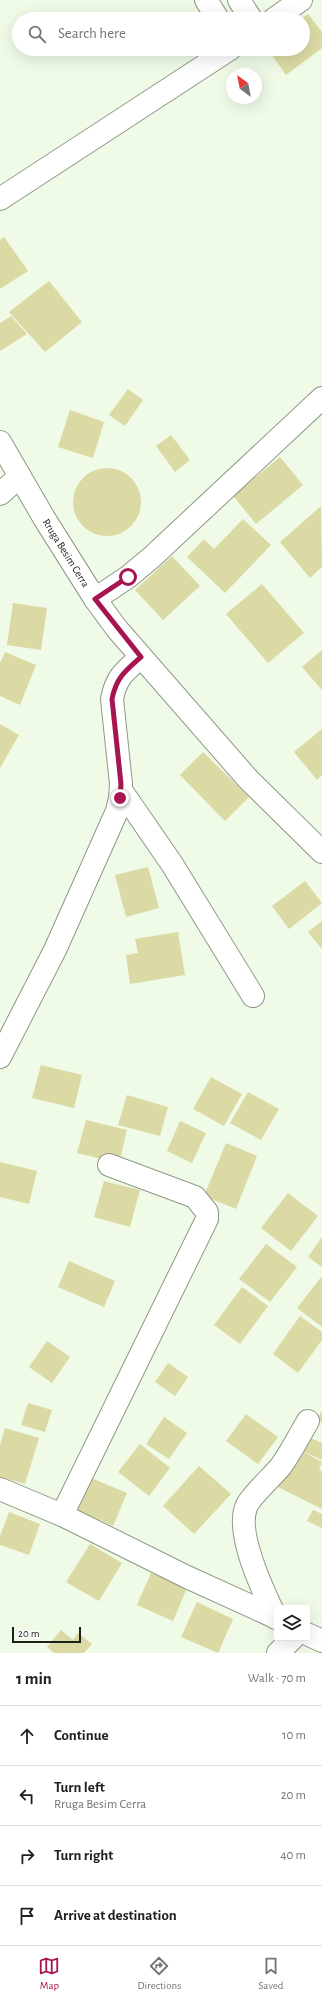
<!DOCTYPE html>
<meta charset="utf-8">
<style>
:root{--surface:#fff;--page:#f6f6f6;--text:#202124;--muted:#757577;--line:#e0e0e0;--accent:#a71551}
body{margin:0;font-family:"Alegreya Sans",sans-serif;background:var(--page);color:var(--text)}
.controls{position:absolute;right:12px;bottom:12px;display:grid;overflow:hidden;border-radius:4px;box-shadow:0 4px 16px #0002}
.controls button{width:36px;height:36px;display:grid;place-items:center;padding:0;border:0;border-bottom:1px solid var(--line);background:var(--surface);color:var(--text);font:20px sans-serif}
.compass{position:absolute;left:226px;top:68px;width:36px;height:36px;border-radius:50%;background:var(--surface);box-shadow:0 4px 16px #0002;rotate:328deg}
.scale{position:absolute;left:12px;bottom:10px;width:69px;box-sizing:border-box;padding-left:4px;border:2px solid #1c2019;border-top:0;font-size:11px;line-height:14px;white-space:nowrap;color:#1c2019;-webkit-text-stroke:3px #fff;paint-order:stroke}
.stop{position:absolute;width:12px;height:12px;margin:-9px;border:3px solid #a71551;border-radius:50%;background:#fff}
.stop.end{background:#a71551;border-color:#fff;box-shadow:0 1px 4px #0008}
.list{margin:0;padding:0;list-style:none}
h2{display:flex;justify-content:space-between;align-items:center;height:52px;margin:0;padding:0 16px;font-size:17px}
h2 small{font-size:13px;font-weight:400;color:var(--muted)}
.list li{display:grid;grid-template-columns:26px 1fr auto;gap:12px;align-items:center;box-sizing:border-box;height:60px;padding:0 16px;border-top:1px solid var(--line)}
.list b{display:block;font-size:15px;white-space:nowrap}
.list p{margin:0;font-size:13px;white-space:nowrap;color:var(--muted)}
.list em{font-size:13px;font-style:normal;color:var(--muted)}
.icon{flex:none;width:22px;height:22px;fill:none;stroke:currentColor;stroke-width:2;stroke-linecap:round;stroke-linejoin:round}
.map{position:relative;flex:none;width:322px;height:1653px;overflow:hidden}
.search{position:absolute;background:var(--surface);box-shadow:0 4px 16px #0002;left:12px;right:12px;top:12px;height:44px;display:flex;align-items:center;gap:10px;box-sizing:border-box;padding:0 14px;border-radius:22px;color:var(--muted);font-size:15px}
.sheet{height:292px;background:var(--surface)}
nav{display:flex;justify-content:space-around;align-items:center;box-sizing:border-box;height:56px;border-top:1px solid var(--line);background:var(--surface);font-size:11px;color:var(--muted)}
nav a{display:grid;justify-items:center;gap:2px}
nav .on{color:var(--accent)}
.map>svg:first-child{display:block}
.building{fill:#dcdaa4}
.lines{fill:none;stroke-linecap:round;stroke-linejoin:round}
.street-casing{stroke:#8e9887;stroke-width:24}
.secondary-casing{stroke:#8e9887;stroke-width:24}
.street{stroke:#fff;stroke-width:22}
.secondary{stroke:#fff;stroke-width:22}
.route{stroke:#a71551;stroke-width:5}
.labels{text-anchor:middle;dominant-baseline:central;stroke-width:4;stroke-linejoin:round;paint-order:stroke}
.street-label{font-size:11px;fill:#1c2019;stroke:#fff}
</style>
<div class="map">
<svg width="322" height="1653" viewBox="0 0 322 1653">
<rect width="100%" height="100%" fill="#effae7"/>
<g class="building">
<polygon points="308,14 322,32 322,48 286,75 272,55 279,49 303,49 303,19 301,19"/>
<polygon points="4,237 28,271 0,289 0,240"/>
<polygon points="49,281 82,322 45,352 9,312"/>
<polygon points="11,316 27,334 0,351 0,323"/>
<polygon points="128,389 143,400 125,426 109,415"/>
<polygon points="70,410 104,422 93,458 58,447"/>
<polygon points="171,435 190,460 175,472 156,446"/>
<polygon points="280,457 303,485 256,524 233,496"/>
<circle cx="107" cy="502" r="34"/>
<polygon points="321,506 322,567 310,578 280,542"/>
<polygon points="243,519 271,545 225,593 187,557 204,539 214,549"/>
<polygon points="172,556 200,586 163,620 135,590"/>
<polygon points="262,584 304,633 268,663 226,614"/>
<polygon points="13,603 47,608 41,650 7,645"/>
<polygon points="322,650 322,690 302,667"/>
<polygon points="5,652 36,665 20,705 0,696 0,663"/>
<polygon points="0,724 19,735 0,768"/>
<polygon points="322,729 322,775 317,780 294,752"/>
<polygon points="203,752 249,797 225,821 180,775"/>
<polygon points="148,867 159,908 126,917 115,875"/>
<polygon points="305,881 322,903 289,929 272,906"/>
<polygon points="322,921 322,949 308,932"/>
<polygon points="178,932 185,975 130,984 126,955 138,953 135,939"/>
<polygon points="41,1065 82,1075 74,1108 32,1098"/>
<polygon points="211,1077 242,1094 224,1126 193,1109"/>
<polygon points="248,1092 279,1109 261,1140 230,1123"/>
<polygon points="127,1095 168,1107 160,1136 118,1125"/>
<polygon points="86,1120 127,1130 119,1163 77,1153"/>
<polygon points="180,1121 206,1133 192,1163 167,1151"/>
<polygon points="226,1143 257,1156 236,1209 204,1196"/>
<polygon points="0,1162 37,1171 29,1204 0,1197"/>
<polygon points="104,1181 140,1190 130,1227 94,1217"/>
<polygon points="288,1193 318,1216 291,1251 261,1228"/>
<polygon points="322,1237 322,1267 308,1257"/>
<polygon points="266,1244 297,1267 270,1302 239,1279"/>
<polygon points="69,1261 115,1281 104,1307 58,1287"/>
<polygon points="322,1276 322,1327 297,1308"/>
<polygon points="242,1287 268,1306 240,1344 214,1325"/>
<polygon points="300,1316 322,1332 322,1340 298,1373 273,1354"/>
<polygon points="47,1341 70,1357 52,1383 29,1367"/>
<polygon points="168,1363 188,1377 175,1396 155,1382"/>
<polygon points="28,1403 52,1410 45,1432 21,1425"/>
<polygon points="322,1411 322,1423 317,1419"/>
<polygon points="246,1414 278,1437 258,1464 226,1441"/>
<polygon points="164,1417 187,1433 169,1459 146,1444"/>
<polygon points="5,1428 39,1438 25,1484 0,1477 0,1445"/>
<polygon points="306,1436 322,1443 322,1460 302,1451 322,1462 319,1470 322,1471 322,1509 278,1487"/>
<polygon points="140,1444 170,1468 149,1496 118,1472"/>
<polygon points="199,1466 231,1494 194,1534 163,1506"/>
<polygon points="91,1478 127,1493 113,1526 77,1510"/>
<polygon points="313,1510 322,1514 322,1528 307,1521"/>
<polygon points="9,1512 40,1524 29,1555 0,1545 0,1536"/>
<polygon points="90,1544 122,1563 99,1601 66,1582"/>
<polygon points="151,1573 187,1588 173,1621 137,1605"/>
<polygon points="197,1602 233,1619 218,1653 181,1637"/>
<polygon points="61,1630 73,1640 78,1633 92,1644 84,1653 54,1653 47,1647"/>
</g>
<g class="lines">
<defs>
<g id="street">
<polyline points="206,0 218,19"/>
<polyline points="239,0 251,19"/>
<polyline points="274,19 301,0"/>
<polyline points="0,199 230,49"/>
<polyline points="0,494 19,477"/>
<polyline points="95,599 128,577 152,557 322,398"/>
<polyline points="121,790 172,864 253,996"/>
<path d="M0,1057L55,950L117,811L120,798L121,784L112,699C116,677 125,671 141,657"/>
<polyline points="0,1489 62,1515 187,1577 277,1618"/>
<polyline points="62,1515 207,1219 207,1212 195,1197 109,1165"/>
<path d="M276,1618C264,1593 234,1532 247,1505C252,1495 273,1476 281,1466C291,1452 299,1436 308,1421"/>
<polyline points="307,1634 322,1641"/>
<polyline points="278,1653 293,1638"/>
</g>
<polyline id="secondary" points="0,442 44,518 95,599 117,629 248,779 322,852"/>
</defs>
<use href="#street" class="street-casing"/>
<use href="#secondary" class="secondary-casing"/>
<use href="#street" class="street"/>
<use href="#secondary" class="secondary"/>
</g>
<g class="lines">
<path class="route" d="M120,798L121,784L112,699C116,678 125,671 141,657L95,599L128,577"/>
</g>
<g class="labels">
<g class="street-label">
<text transform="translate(66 553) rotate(58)">Rruga Besim Cerra</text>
</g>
</g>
</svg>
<div class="controls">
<button><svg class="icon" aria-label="layers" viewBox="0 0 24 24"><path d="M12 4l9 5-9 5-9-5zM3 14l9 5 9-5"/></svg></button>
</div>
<svg class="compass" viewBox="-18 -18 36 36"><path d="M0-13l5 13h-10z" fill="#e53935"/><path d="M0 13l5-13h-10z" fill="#757577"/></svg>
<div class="scale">20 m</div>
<div class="stop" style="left:128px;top:577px"></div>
<div class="stop end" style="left:120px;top:798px"></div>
<div class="search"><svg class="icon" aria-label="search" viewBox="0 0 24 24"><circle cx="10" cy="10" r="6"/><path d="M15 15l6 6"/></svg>Search here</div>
</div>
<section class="sheet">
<h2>1 min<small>Walk · 70 m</small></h2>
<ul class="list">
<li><svg class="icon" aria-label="ahead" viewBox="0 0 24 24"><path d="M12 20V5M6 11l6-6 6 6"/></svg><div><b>Continue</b></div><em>10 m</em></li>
<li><svg class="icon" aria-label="left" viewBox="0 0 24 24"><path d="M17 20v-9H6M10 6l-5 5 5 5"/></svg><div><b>Turn left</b><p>Rruga Besim Cerra</p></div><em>20 m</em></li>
<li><svg class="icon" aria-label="right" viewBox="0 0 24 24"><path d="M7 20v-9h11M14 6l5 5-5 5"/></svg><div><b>Turn right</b></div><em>40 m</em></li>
<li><svg class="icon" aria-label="arrive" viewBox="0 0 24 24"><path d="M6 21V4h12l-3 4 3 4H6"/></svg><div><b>Arrive at destination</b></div></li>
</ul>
</section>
<nav>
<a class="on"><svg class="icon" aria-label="map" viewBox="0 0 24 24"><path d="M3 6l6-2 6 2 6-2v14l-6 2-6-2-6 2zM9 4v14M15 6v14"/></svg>Map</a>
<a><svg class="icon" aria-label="directions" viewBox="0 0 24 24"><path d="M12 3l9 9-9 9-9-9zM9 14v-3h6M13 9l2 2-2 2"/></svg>Directions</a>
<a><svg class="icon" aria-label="saved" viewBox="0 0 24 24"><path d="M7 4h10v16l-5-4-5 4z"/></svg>Saved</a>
</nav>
